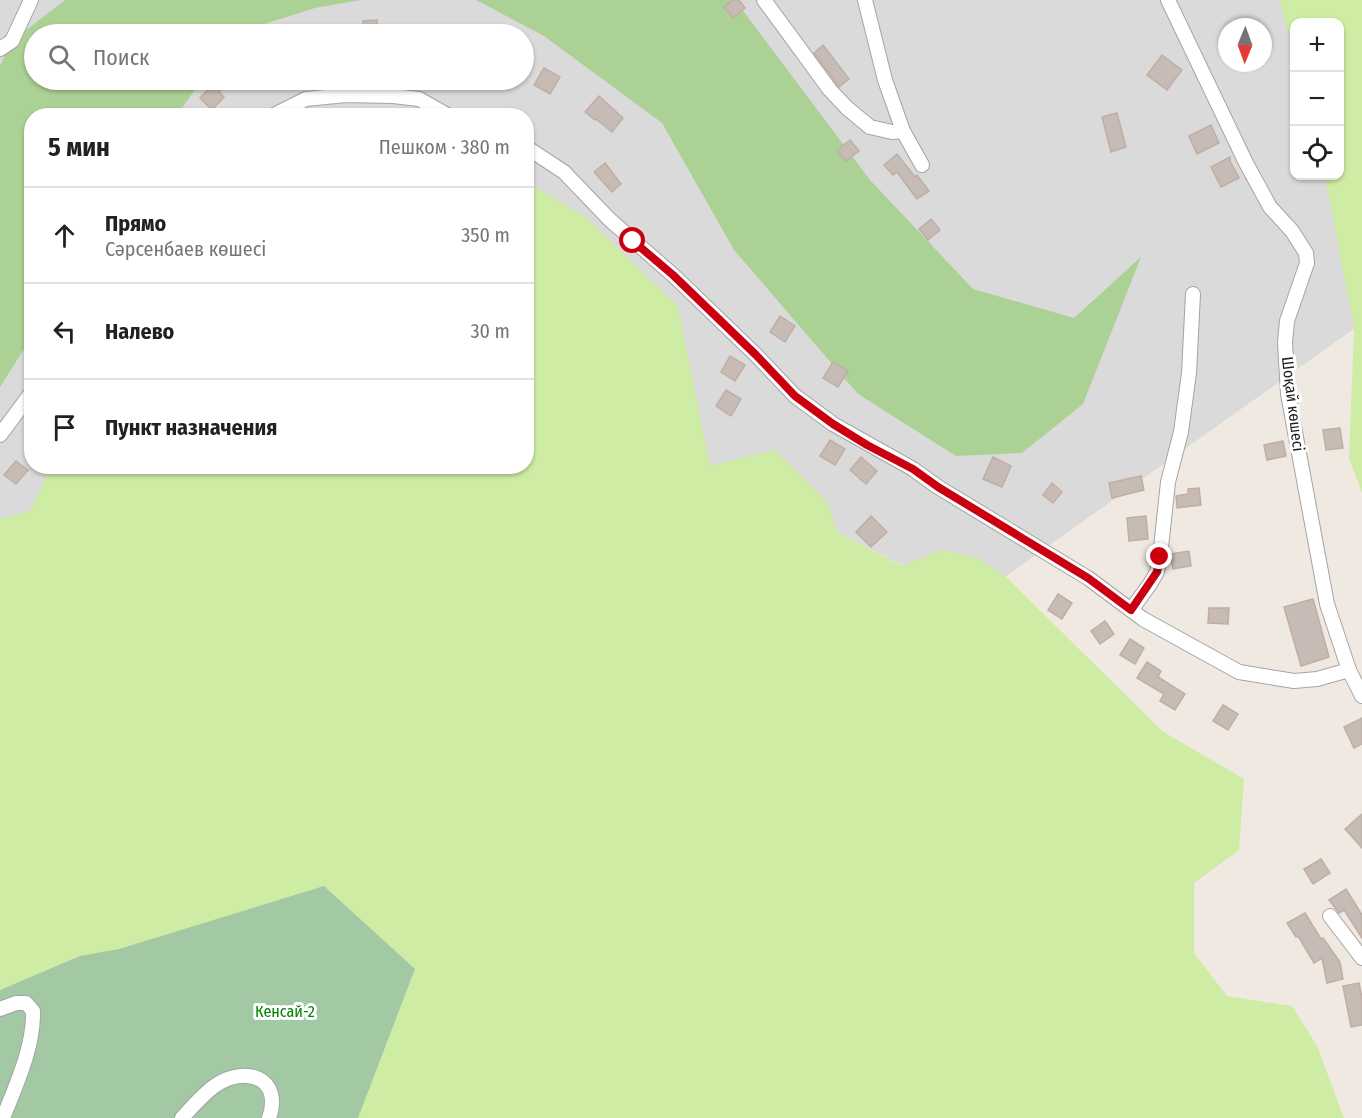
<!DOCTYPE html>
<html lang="ru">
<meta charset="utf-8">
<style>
:root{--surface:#fff;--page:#f2f2f2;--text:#202124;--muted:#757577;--line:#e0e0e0}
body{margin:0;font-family:"Fira Sans Condensed",sans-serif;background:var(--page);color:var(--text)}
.controls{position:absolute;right:18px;top:18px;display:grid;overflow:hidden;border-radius:12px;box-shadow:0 2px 4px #0004}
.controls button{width:54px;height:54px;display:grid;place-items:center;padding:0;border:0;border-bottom:2px solid var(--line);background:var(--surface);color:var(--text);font:30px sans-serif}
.compass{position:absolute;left:1218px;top:18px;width:54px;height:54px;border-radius:50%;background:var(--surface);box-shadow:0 2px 4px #0004;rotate:181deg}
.stop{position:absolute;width:18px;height:18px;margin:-14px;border:4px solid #ca0010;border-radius:50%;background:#fff}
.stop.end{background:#ca0010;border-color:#fff;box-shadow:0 2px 6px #0008}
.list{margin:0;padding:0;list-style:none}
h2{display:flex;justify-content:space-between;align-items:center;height:78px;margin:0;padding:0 24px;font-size:26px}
h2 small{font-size:20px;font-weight:400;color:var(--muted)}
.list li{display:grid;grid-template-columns:39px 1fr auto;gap:18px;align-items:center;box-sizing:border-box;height:96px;padding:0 24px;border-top:2px solid var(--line)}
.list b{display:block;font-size:22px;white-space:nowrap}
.list p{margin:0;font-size:20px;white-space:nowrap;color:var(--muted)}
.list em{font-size:20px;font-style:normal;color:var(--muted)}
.icon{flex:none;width:33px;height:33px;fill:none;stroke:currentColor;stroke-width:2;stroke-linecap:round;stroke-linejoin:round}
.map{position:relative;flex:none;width:1362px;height:1118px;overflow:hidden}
.search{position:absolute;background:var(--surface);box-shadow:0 2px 4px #0004;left:24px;top:24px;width:510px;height:66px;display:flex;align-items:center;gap:15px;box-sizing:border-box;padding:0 21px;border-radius:33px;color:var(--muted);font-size:22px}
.panel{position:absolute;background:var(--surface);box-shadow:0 2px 4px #0004;left:24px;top:108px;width:510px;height:366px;border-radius:24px}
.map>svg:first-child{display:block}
.residential{fill:#dbdada;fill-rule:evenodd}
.grass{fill:#ceeca4}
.forest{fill:#abd194}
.cemetery{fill:#a2c9a4}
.building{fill:#c7bbb5;stroke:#c1aea3;stroke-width:1.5}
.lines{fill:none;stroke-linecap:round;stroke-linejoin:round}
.minor-casing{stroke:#a4a4a4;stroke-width:16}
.minor{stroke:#fff;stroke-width:14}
.route{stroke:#ca0010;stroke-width:8}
.labels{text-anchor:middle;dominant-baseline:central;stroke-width:6;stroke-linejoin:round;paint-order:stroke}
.street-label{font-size:16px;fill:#1d1d1d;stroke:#fff}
.park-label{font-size:16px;fill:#058006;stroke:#fff}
</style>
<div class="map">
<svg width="1362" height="1118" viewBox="0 0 1362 1118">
<rect width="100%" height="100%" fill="#efe9e2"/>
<path class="residential" d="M0,0H1362V323L971,601L710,466L527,346L526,116H32V466L152,467L0,537ZM1294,22H1340V176H1294ZM1227,27H1263V63H1227ZM34,34H524V80H34Z"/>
<g class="grass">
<polygon points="1280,0 1362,0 1362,493 1349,458 1354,328 1325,176 1340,176 1340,22 1294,22 1294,55"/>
<polygon points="527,182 588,219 678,307 710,466 775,450 828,503 837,532 902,566 942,550 978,558 1006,577 1162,731 1244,779 1239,850 1194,883 1194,953 1227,996 1292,1006 1317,1046 1344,1118 281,1118 0,1056 79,957 0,990 0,519 30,511 51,467 526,466"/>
</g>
<g class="forest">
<polygon points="65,0 361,0 315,8 233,34 34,34 34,80 202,80 177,115 32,116 31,338 0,387 0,66 12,41"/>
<polygon points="476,0 735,0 870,180 973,289 1074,318 1141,257 1083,404 1022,453 956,456 858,394 734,250 662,123 544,36"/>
</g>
<polygon class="cemetery" points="324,886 415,969 358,1118 0,1118 0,990 80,956 119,949"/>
<g class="building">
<polygon points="732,0 739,0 745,8 733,18 724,7"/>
<polygon points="377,20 377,34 364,34 363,21"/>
<polygon points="823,45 849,79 839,87 814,53"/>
<polygon points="1162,55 1182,70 1167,90 1147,75"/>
<polygon points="544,68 560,77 550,94 534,85"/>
<polygon points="217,80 228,80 219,92 224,97 212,110 200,98"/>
<polygon points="599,96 623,118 612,132 596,119 595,120 585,112"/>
<polygon points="1117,113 1126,147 1111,152 1102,117"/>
<polygon points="1211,125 1219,143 1197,154 1189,136"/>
<polygon points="850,140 859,151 846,161 837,150"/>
<polygon points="897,154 915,177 917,175 929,191 917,199 897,172 893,175 884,165"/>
<polygon points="1230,157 1230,161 1239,178 1221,187 1211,167"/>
<polygon points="605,163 621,184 612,192 594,172"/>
<polygon points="931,219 940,230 928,240 919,229"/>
<polygon points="780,316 795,326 785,342 770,332"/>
<polygon points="730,356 745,365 735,381 721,372"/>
<polygon points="833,362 848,371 838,387 823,378"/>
<polygon points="726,390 741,399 731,416 716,406"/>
<polygon points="1340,428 1343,448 1326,450 1323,430"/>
<polygon points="830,440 845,449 835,465 820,456"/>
<polygon points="1283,441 1286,456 1267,460 1264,445"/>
<polygon points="861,457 877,471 866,484 850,470"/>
<polygon points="993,457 1011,466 1002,487 983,479"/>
<polygon points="16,461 28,470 16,484 4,475"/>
<polygon points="1141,476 1144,490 1112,498 1109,483"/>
<polygon points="1052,483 1062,492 1053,503 1043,495"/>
<polygon points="1199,488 1201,505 1177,508 1176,496 1188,494 1188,489"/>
<polygon points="871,516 887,532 871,547 856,532"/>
<polygon points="1146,516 1148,539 1129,541 1127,518"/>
<polygon points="1189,551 1191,566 1173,569 1170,554"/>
<polygon points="1058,594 1072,603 1062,619 1048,610"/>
<polygon points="1313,599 1329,657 1301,666 1284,607"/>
<polygon points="1209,608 1229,608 1228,624 1208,623"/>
<polygon points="1105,621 1114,634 1100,644 1091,631"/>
<polygon points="1130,639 1144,648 1135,664 1120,655"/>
<polygon points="1147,662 1161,671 1158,677 1185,694 1175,710 1160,701 1164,694 1137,678"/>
<polygon points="1223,705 1238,714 1228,730 1213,721"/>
<polygon points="1362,718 1362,744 1354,748 1344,727"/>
<polygon points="1362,814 1362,848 1345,829"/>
<polygon points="1321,859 1330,873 1313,884 1304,869"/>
<polygon points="1346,889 1362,915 1362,938 1344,910 1339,913 1329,900"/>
<polygon points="1305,913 1321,939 1323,938 1340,962 1343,979 1327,983 1322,958 1314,963 1298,936 1296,937 1287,923"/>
<polygon points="1359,983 1362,998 1362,1025 1351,1027 1343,986"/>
</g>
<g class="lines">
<defs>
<g id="minor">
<polyline points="764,0 830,90 847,108 870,127 892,132 903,131 885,80 865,0"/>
<polyline points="1168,0 1246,163 1270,207 1292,231 1306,253 1307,263 1287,321 1285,342 1288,394 1327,604 1349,670 1362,696"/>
<polyline points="0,49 12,41 31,0"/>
<polyline points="272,116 306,99 346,95 393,96 419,99 449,116"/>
<polyline points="903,131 922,165"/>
<polyline points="526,147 564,172 610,220 673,275 756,355 795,396 833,424 913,469 938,487 1088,578 1143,619 1239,672 1294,681 1317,679 1349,670"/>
<polyline points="0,435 32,392"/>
<polyline points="1131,610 1150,584 1157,572 1160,557 1168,482 1181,432 1189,373 1193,294"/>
<polyline points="1330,916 1362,958"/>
<path d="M0,1009L16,1003H26L33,1011C34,1047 16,1085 3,1118"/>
<path d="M182,1118C192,1107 204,1093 216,1085C246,1065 283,1078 269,1118"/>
</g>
</defs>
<use href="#minor" class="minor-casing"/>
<use href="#minor" class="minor"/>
</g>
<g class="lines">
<polyline class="route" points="633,241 673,275 756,355 795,396 833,424 867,445 913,469 938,487 1088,578 1131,610 1157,572 1160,557"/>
</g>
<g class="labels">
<g class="street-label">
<text transform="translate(1293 404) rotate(83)">Шоқай көшесі</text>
</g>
<g class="park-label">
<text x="285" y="1011">Кенсай-2</text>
</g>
</g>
</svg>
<div class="controls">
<button>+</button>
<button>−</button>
<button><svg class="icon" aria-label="locate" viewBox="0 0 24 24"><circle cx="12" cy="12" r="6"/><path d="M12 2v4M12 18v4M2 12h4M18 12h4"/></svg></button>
</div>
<svg class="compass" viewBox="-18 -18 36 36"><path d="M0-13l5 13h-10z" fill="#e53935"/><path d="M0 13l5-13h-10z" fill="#757577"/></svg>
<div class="stop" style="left:633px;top:241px"></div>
<div class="stop end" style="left:1160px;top:557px"></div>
<div class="search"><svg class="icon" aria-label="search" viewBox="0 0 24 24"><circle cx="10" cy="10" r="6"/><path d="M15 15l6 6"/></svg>Поиск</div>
<section class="panel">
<h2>5 мин<small>Пешком · 380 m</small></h2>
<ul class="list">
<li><svg class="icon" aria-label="ahead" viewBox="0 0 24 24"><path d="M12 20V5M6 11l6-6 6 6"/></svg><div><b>Прямо</b><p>Сәрсенбаев көшесі</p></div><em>350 m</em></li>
<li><svg class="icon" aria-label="left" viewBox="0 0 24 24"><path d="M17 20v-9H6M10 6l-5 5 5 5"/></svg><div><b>Налево</b></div><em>30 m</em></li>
<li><svg class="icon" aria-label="arrive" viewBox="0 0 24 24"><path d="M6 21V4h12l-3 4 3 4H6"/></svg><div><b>Пункт назначения</b></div></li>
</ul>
</section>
</div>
